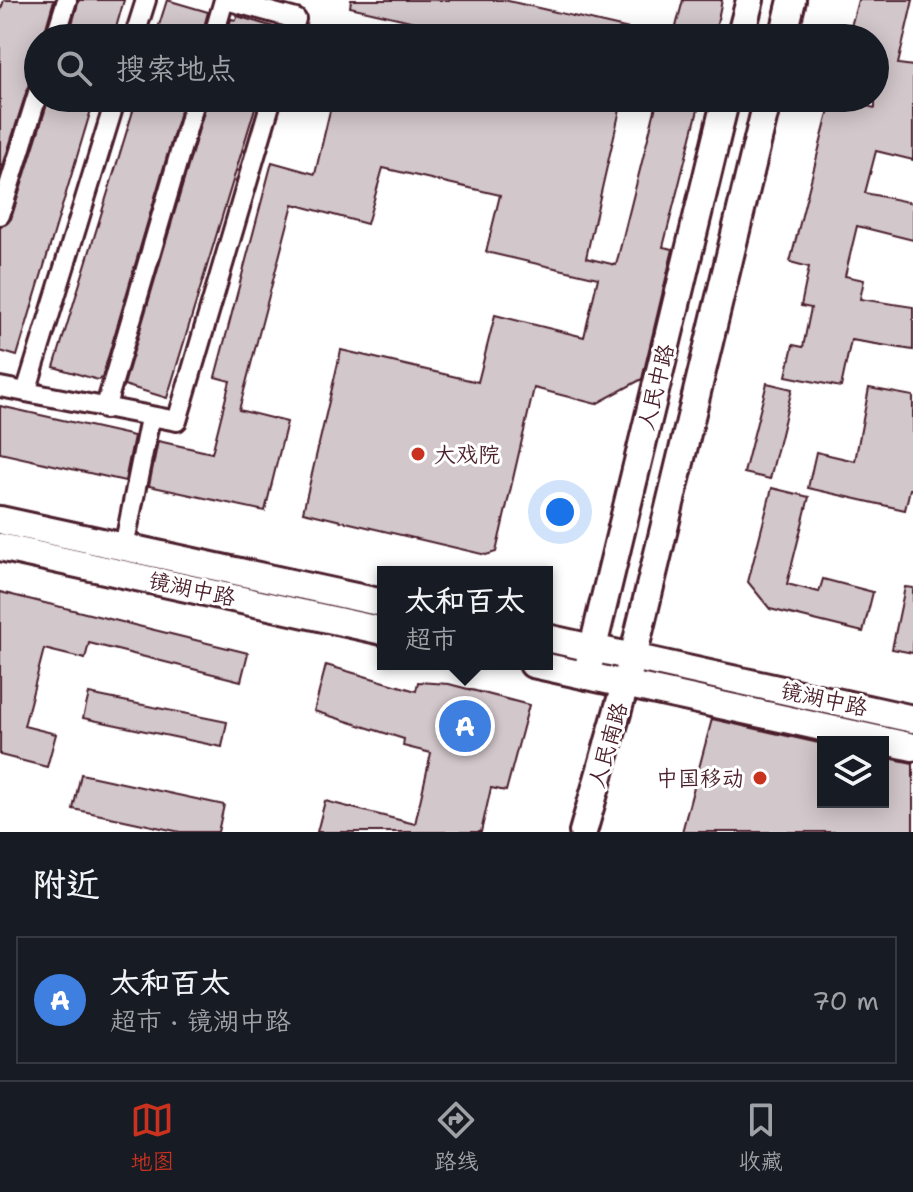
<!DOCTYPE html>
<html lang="zh">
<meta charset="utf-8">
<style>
:root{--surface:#171b24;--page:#242831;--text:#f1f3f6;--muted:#9ea1a6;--line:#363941;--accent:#c8321e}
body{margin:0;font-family:"Shantell Sans","LXGW WenKai TC",sans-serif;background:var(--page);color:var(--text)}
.controls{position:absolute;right:24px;bottom:24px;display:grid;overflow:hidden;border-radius:0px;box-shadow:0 4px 20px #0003}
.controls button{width:72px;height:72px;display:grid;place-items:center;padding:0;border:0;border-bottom:2px solid var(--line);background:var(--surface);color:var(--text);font:40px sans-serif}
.you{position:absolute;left:560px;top:512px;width:28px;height:28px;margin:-20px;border:6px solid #fff;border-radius:50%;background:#1a73e8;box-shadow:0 0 0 12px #1a73e833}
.badge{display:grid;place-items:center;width:52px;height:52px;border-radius:50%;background:var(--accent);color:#fff;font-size:26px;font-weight:700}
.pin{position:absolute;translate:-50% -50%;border:4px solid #fff;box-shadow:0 2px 8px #0006}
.popup{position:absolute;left:377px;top:566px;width:176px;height:104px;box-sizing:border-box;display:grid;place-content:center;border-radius:0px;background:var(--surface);filter:drop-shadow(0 2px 6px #0005);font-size:26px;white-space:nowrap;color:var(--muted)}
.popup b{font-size:30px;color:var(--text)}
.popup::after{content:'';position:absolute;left:50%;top:100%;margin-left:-16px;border:16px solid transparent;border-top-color:var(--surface)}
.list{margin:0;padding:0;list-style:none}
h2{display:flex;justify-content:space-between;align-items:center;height:104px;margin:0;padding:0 32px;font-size:34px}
h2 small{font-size:26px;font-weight:400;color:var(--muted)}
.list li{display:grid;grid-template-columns:52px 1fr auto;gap:24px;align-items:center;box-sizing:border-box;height:128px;margin:0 16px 16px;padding:0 16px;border:2px solid var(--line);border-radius:0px}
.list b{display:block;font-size:30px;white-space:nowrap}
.list p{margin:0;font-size:26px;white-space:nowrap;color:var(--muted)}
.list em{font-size:26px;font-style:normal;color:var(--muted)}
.icon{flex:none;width:44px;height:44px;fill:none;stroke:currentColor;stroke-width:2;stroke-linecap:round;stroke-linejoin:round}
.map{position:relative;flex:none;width:913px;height:832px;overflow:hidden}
.search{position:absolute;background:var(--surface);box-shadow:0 4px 20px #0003;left:24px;right:24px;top:24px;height:88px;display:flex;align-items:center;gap:20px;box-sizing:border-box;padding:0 28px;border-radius:44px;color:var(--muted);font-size:30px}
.sheet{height:248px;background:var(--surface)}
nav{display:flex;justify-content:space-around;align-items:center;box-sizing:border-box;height:112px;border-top:2px solid var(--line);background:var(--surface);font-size:22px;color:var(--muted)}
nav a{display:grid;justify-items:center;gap:4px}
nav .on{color:var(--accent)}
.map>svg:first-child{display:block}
.building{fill:#d2c7cb;stroke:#4a1f2b;stroke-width:2}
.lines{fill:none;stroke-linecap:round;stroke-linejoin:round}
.street-casing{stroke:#4a1f2b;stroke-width:24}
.secondary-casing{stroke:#4a1f2b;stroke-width:32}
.street{stroke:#fff;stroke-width:18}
.secondary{stroke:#fff;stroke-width:26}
.poi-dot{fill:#c8321e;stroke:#fff;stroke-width:3}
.labels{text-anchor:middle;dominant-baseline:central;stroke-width:6;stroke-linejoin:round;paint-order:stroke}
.street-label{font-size:22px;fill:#4a1f2b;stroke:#fff}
.poi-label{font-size:22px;fill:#4a1f2b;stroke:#fff;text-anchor:start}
</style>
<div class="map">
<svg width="913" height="832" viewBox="0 0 913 832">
<rect width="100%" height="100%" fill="#fff"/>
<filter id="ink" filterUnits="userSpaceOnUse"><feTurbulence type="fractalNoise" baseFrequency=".0125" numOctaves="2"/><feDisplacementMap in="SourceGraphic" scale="16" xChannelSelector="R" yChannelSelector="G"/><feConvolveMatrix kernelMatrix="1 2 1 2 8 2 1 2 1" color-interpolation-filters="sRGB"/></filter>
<g filter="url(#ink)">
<g class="building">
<polygon points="4,0 54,0 43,38 38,38 38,55 0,175 0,12"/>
<polygon points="79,0 124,0 113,38 68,38"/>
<polygon points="167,0 208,12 201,38 155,38"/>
<polygon points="351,0 504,0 638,31 637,38 484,38 350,7"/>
<polygon points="683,0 722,0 714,38 673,38"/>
<polygon points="858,0 913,0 898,64 913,66 913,160 876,151 865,193 913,203 913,240 857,226 845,276 864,280 860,299 913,307 913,350 851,340 841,387 786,376 793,345 803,347 811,308 801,306 809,267 790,262 832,98 875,108 875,38 848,38"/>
<polygon points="237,16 280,29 278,38 226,38 231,19 236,20"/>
<polygon points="49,98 91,110 17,356 0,351 0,227 11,219"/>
<polygon points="137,98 184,98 102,378 98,380 54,367"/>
<polygon points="208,98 258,98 167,398 124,385"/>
<polygon points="333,98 609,98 622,101 586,258 616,265 658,98 701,98 663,247 673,249 642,379 596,404 534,388 496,552 486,555 303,512 341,350 478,382 495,315 584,337 598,278 486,252 500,195 383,168 367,224 293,204 239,410 287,422 265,511 149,486 158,441 212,453 230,381 215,377 272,162 315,174"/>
<polygon points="767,383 792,389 770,479 744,473"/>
<polygon points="869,388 913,396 913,489 910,489 905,510 808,488 816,452 855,461"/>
<polygon points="0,406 134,436 125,481 0,453"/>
<polygon points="772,488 809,497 787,584 819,592 823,579 873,592 863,632 770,609 748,582"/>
<polygon points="905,587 913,588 913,653 892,649"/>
<polygon points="0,592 248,653 241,681 89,643 85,659 44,649 24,726 56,734 47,767 0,755"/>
<polygon points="326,665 416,691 418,682 449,684 529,705 506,791 491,788 481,832 317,832 325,801 415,824 431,753 403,746 404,739 314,711"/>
<polygon points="89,694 227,722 222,747 83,718"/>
<polygon points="712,719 823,744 823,802 883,802 883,757 913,763 913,832 682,832"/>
<polygon points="81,774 224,805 218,832 180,832 73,809"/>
</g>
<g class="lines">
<defs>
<g id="street">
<polyline points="226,0 296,19 290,38"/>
<polyline points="55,38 67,0"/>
<polyline points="134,38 146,0"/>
<polyline points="213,38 224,0"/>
<polyline points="0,215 38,93"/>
<polyline points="0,387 177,421 272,98"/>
<polyline points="26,392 116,98"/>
<polyline points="105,409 196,98"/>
<polyline points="124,547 150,418"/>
</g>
<g id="secondary">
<polyline points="740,38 750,0"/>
<polyline points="783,38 792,0"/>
<polyline points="0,520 383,603"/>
<polyline points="0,547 383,631"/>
<polyline points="547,638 913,719"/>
<polyline points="533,664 913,747"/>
<polyline points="586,676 726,98"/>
<polyline points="583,832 633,657 768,98"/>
</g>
</defs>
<use href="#street" class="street-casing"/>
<use href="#secondary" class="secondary-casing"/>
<use href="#street" class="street"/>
<use href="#secondary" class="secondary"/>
</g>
</g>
<g class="poi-dot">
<circle cx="418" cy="454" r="8"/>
<circle cx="760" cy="778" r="8"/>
</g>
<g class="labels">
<g class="street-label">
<text transform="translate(656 387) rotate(-76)">人民中路</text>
<text transform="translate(192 589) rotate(12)">镜湖中路</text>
<text transform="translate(824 699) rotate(12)">镜湖中路</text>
<text transform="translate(608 745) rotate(-74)">人民南路</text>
</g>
<g class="poi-label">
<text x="434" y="454">大戏院</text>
<text x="744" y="778" text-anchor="end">中国移动</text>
</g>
</g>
</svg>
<div class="controls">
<button><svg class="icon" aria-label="layers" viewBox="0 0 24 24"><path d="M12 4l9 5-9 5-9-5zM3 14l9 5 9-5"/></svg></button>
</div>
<div class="you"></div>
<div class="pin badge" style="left:465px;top:726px;background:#3f7fe0">A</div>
<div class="popup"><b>太和百太</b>超市</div>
<div class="search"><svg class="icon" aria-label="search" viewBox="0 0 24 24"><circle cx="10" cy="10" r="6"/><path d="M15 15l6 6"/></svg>搜索地点</div>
</div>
<section class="sheet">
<h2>附近<small></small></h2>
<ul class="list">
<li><span class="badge" style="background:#3f7fe0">A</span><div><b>太和百太</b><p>超市 · 镜湖中路</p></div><em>70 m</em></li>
</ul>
</section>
<nav>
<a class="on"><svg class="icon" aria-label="map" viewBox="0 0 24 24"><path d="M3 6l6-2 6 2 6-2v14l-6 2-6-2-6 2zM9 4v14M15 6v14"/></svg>地图</a>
<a><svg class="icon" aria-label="directions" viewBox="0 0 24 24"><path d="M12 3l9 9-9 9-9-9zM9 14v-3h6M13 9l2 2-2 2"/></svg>路线</a>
<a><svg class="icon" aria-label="saved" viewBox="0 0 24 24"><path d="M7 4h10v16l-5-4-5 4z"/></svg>收藏</a>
</nav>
